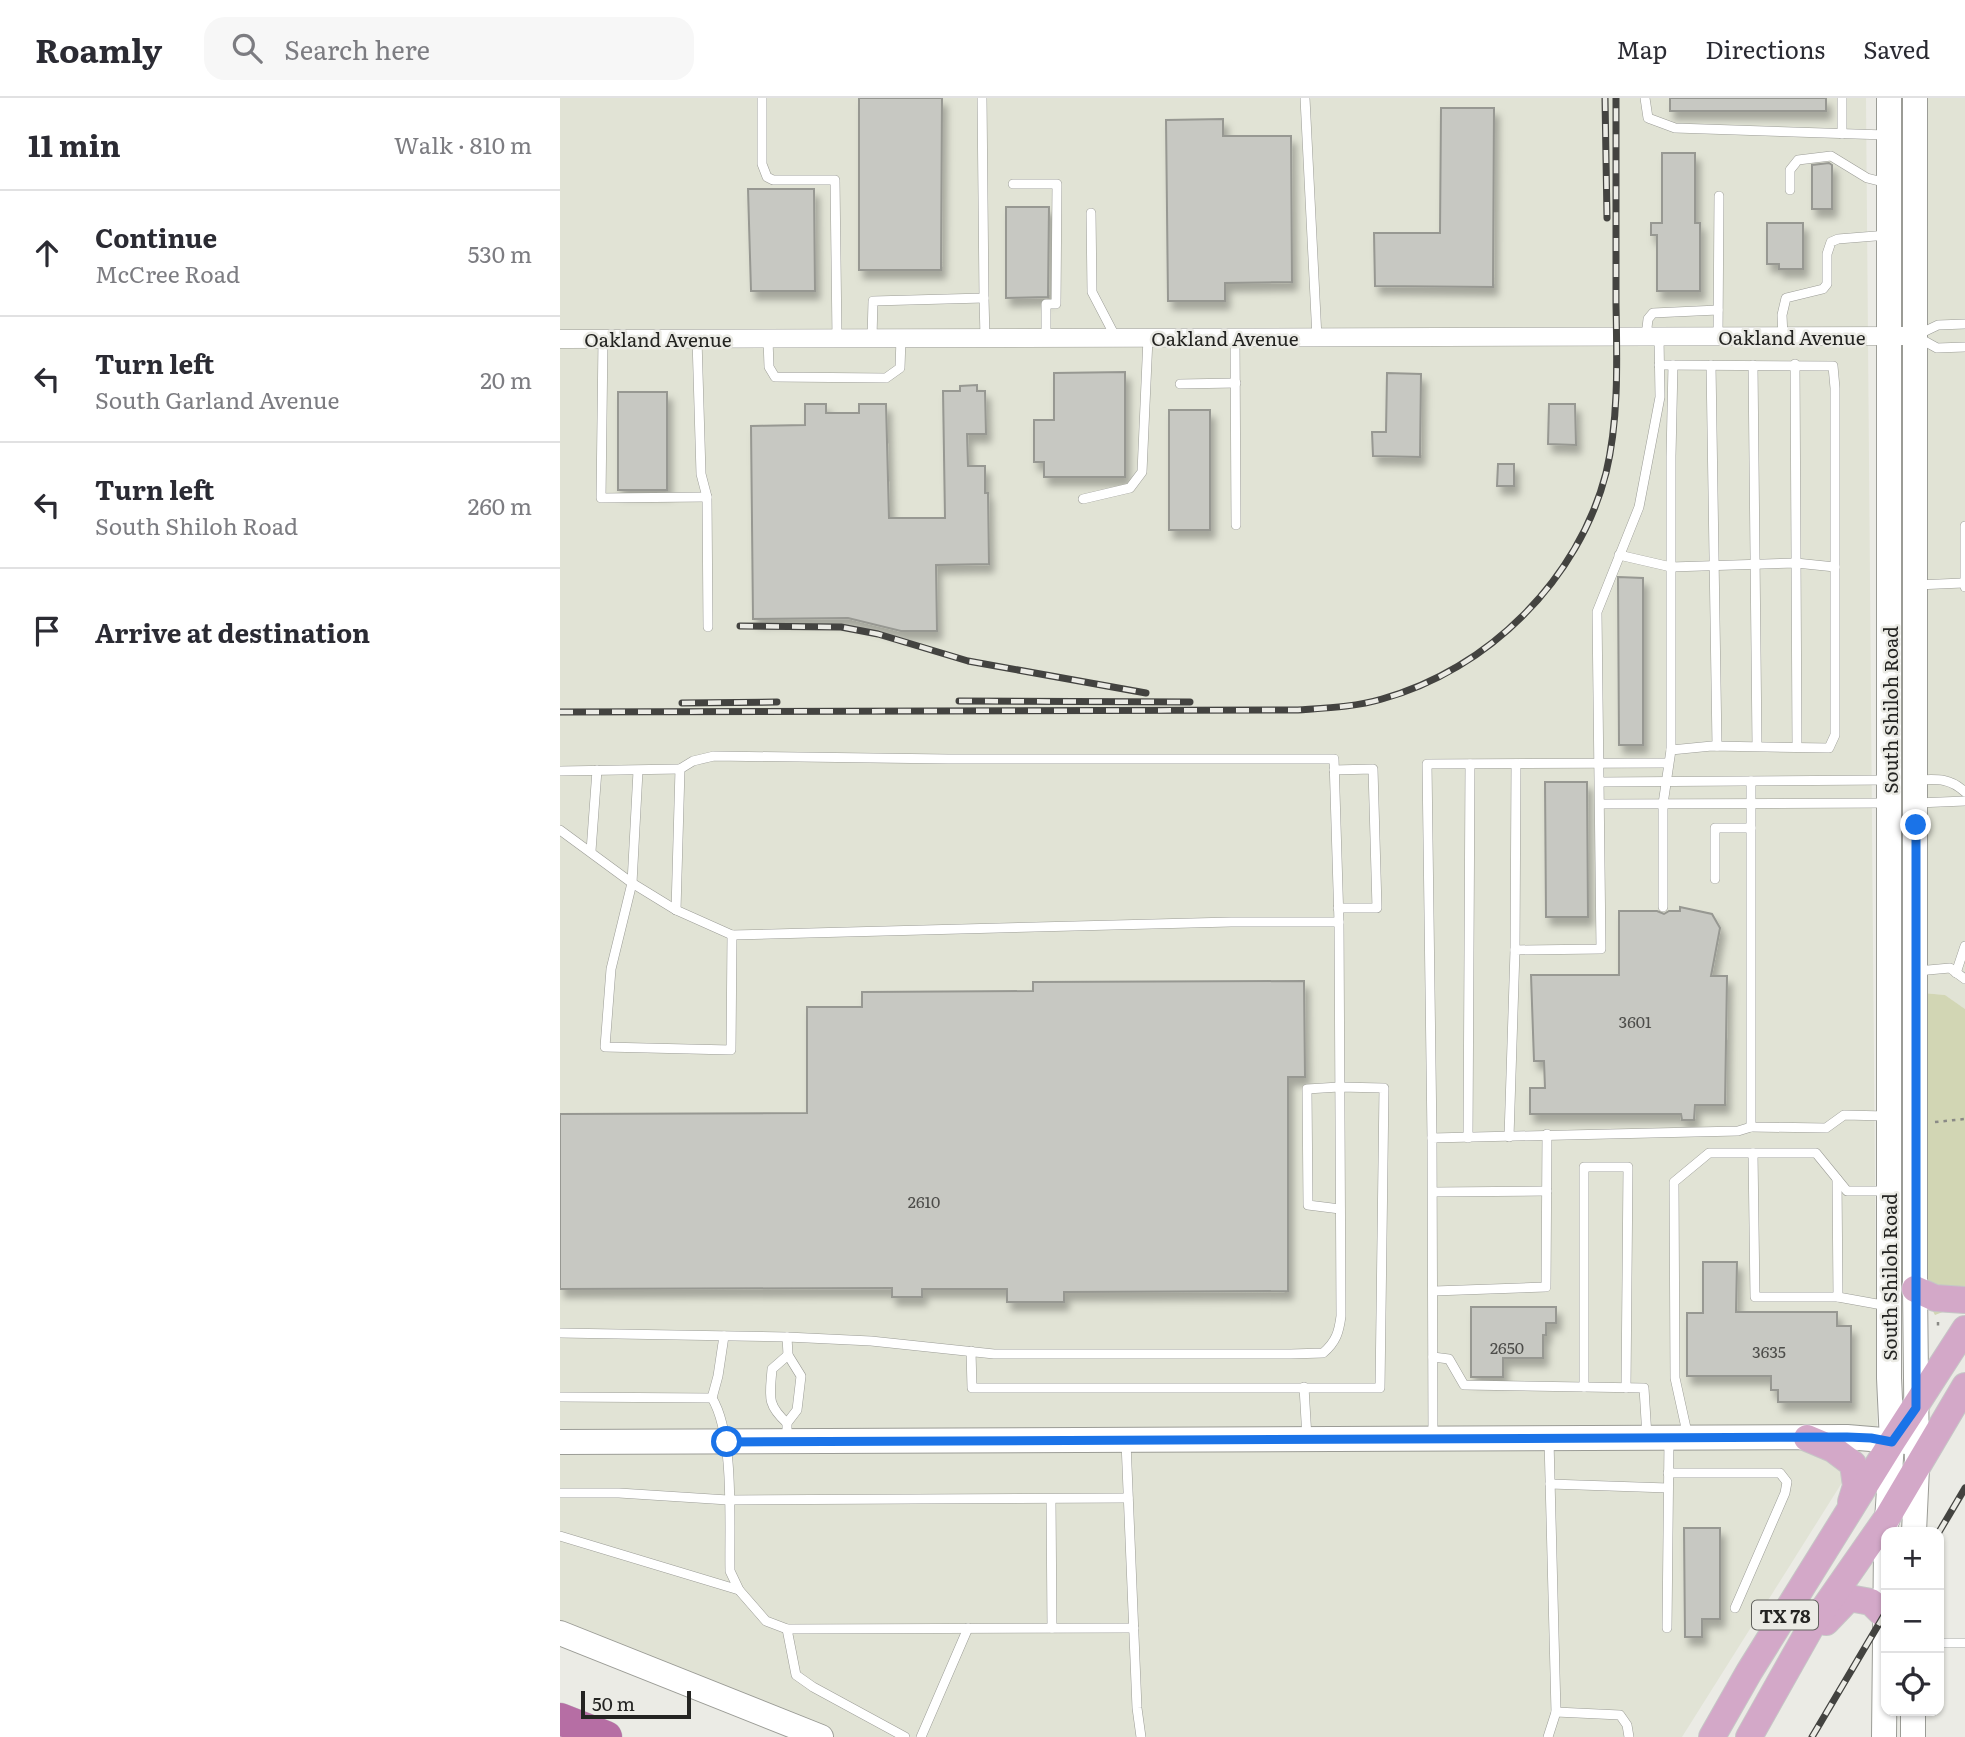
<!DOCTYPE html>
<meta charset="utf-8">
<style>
:root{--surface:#fff;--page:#f7f7f7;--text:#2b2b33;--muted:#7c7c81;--line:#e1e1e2}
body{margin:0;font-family:Literata,serif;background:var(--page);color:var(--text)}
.controls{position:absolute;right:21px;bottom:21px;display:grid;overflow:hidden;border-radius:14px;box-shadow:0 2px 5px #0004}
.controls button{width:63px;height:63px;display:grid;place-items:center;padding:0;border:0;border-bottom:2px solid var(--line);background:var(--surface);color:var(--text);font:35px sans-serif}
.scale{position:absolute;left:21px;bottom:18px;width:110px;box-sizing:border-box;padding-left:7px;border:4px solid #242422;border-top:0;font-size:19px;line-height:24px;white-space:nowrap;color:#242422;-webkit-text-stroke:5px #ebebe5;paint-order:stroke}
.stop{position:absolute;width:21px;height:21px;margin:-16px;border:5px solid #1a73e8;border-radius:50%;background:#fff}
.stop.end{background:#1a73e8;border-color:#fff;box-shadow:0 2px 7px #0008}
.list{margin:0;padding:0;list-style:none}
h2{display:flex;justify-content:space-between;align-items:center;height:91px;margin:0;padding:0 28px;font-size:30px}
h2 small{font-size:23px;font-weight:400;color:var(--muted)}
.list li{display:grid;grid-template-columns:46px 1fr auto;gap:21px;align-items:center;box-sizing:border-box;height:126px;padding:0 28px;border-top:2px solid var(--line)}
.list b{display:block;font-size:26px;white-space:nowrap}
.list p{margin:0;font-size:23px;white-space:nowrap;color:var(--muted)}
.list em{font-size:23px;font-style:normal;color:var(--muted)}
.icon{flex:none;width:38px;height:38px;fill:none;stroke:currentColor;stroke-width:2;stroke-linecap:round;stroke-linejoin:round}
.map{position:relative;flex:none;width:1405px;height:1639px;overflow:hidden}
header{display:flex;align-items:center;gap:42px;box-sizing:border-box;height:98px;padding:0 35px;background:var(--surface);border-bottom:2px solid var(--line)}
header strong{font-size:33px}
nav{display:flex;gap:38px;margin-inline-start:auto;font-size:24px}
.search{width:490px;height:63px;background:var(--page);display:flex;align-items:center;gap:18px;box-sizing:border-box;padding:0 24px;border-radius:21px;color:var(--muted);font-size:26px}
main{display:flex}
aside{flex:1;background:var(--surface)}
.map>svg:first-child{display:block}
.built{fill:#e1e3d5}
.green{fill:#d2d6b4}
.building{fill:#c7c8c2;stroke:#979892;stroke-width:2;filter:url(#shadow)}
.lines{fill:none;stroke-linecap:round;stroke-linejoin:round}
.lane-casing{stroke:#9b9c96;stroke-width:10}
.street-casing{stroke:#9b9c96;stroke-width:19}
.secondary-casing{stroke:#9b9c96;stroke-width:26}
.primary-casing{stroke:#c6c6c6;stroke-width:28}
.highway-casing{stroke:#c6c6c6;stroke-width:33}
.path{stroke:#8a8a86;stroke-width:2.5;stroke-dasharray:3.5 5;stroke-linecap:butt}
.lane{stroke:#fff;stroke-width:9}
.street{stroke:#fff;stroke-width:18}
.secondary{stroke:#fff;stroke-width:24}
.primary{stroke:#d3a8c8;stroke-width:26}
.highway{stroke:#b66ea4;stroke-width:32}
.rail-casing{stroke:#434340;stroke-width:7}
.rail{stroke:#ebebe5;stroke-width:4.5;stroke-dasharray:13;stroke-linecap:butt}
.route{stroke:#1a73e8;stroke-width:9}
.labels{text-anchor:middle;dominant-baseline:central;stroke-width:5;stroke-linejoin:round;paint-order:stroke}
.number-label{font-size:16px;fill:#4d4d4a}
.shield{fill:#ebebe5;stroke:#60605c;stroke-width:2}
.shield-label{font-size:18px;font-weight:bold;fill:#242422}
.street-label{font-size:19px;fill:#242422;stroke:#ebebe5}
</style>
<header>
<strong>Roamly</strong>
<div class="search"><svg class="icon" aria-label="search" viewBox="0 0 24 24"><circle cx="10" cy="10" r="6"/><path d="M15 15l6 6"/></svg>Search here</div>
<nav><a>Map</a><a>Directions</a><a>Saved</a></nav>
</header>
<main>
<aside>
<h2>11 min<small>Walk · 810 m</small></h2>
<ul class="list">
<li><svg class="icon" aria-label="ahead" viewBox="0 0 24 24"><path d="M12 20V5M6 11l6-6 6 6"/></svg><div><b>Continue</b><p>McCree Road</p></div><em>530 m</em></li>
<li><svg class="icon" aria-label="left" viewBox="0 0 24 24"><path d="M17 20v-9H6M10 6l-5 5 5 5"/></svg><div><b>Turn left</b><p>South Garland Avenue</p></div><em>20 m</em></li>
<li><svg class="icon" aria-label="left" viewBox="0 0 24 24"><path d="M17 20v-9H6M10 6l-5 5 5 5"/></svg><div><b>Turn left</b><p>South Shiloh Road</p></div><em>260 m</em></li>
<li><svg class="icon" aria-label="arrive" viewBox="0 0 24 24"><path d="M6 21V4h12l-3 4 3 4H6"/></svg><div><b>Arrive at destination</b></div></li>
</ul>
</aside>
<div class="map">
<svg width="1405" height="1639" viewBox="0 0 1405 1639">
<defs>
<filter id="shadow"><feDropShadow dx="4.5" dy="8" stdDeviation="3.5" flood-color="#0004"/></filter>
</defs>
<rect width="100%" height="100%" fill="#ebebe5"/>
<g class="built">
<polygon points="0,0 1306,0 1317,1329 1122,1639 265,1639 0,1533"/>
<polygon points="1364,0 1405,0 1405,911 1385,897 1363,895"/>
</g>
<polygon class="green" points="1363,895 1385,897 1405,911 1405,1196 1398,1208 1375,1217 1362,1193"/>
<g class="building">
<polygon points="299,0 382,0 381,172 299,172"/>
<rect x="1110" y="0" width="156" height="13"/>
<polygon points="881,10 934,10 933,189 815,188 814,135 880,135"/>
<polygon points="663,21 663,38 731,38 732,184 665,185 665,203 608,203 606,22"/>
<polygon points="1102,55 1135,55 1135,125 1140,125 1140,193 1097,193 1097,137 1091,137 1091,125 1102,125"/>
<polygon points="1269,65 1272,67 1272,111 1252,111 1252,67"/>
<polygon points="188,91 254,91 255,193 191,193"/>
<polygon points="446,109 489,109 488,199 446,200"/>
<polygon points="1207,125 1243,125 1243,171 1219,171 1219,166 1207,166"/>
<polygon points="565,274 565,379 484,379 484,364 474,364 474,322 494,322 494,275"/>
<polygon points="827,275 861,276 860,359 813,358 812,334 826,334"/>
<polygon points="417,287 417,293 425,293 426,336 407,336 408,368 425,368 425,395 428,395 429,466 376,467 377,533 341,533 288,520 193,521 191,328 245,327 245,306 266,306 266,315 299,315 299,306 326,306 329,420 385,420 383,293 400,293 400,288"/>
<rect x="58" y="294" width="49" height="98"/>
<polygon points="989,306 1015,306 1016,347 988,346"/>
<rect x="609" y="312" width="41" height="120"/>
<polygon points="938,366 954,366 954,388 937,388"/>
<polygon points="1058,479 1083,480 1083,647 1059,647"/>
<polygon points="985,684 1027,684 1028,819 986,819"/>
<polygon points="1120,809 1152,816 1160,830 1151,878 1167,878 1165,1007 1135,1007 1134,1022 1122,1022 1121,1016 970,1016 970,990 985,990 984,963 974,963 971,877 1059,877 1059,813 1097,813 1104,816 1109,813 1120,813"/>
<polygon points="744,883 745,979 728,979 728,1193 504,1194 504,1204 447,1204 447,1191 362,1191 362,1199 332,1199 332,1190 0,1191 0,1016 247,1015 247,909 302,909 302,894 473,893 473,884"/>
<polygon points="1143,1164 1177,1164 1176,1214 1277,1214 1277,1228 1291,1228 1291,1304 1218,1304 1218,1292 1211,1292 1211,1278 1127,1278 1127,1215 1143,1215"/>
<polygon points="911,1209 996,1209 996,1225 986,1225 986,1237 983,1237 983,1260 943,1260 943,1279 911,1279"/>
<polygon points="1124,1430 1160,1430 1160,1521 1142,1521 1142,1539 1125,1539"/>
</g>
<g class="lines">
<defs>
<g id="lane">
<polyline points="202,0 202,66 207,79 213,82 275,82 277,240"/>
<polyline points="745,0 757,240"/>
<polyline points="1085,0 1088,20 1115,30 1326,37"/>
<polyline points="1282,36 1282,0"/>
<polyline points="453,86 497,86 496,206 486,206 486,240"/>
<polyline points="1230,92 1230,72 1238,62 1271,58 1307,80 1327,85"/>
<polyline points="531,115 532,194 556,240"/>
<polyline points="424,200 425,240"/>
<polyline points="1357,237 1378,227 1405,226"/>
<polyline points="1086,239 1088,221 1093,215 1158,212"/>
<polyline points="1158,239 1159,98"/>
<polyline points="1223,239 1222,217 1226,200 1263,191 1267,186 1267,156 1271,144 1278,141 1328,137"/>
<polyline points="1357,239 1377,250 1405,249"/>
<polyline points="312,240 313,203 424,200 422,0"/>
<polyline points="675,240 676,427"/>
<polyline points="43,241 41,400 147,399"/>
<polyline points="137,241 141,376 147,399 148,529"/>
<polyline points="208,241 209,269 215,279 326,280 340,270 341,240"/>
<polyline points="1235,266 1237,649"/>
<polyline points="1099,267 1273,268 1275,290 1275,637 1269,650 1152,648 1111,652 1103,706 1103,809"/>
<polyline points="1151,267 1157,648"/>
<polyline points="1193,267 1197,648"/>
<polyline points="620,286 676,285"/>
<polyline points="523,401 570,390 582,374 588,240"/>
<polyline points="1405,428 1405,489"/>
<polyline points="1059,457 1111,469 1236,465 1275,469"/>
<polyline points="1356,487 1403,485"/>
<polyline points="1111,652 1111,358 1113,267"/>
<polyline points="774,672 813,671 817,810 778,810"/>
<polyline points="0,673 120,671"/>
<polyline points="78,673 72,785 51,871 45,949 171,952 172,837"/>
<path d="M1358,682C1378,681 1390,680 1405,694"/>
<polyline points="1191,683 1191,1029 1266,1030 1284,1017 1326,1018"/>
<polyline points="1040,684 1328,682"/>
<polyline points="1357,705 1405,703"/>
<polyline points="1040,706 1329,705"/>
<path d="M0,732L72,785L116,812L172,837L671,824H779L781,1218C779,1234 776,1244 763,1255L731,1256H434L311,1243L227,1239L0,1235"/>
<polyline points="31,753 37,672"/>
<polyline points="1155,781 1155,730 1191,730"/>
<polyline points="116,812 120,671 133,663 154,658 388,661 774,661 779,824"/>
<polyline points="955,852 956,666"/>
<polyline points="1357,873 1390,870 1405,881"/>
<polyline points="1396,875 1405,848"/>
<polyline points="949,1039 955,852 1041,851 1037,514 1079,409 1100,299 1099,239"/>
<polyline points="872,1040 867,666 1108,665"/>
<polyline points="908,1040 910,666"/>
<polyline points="1193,1055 1195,1199 1278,1199 1277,1081"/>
<polyline points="873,1094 987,1093"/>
<polyline points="874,1193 986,1189 987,1036"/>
<polyline points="1278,1199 1328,1208"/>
<polyline points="227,1239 228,1257 241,1278 237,1312 227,1325 227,1341"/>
<polyline points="411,1253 412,1290 820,1290 824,990 779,989 747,991 748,1107 780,1111"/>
<polyline points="873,1259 889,1261 904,1287 1084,1290 1087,1339"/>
<polyline points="744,1289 747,1340"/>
<polyline points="1024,1289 1024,1069 1068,1069 1066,1290"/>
<path d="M0,1299L152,1300C175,1338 169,1427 170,1473L179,1492L206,1523L227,1531L574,1530"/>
<polyline points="152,1300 158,1278 164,1238"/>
<path d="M227,1325C206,1306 210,1298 212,1271L228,1257"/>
<polyline points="873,1339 872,1040 1178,1033 1191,1029"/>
<polyline points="1128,1339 1115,1280 1114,1084 1149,1055 1256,1055 1287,1093 1327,1093"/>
<polyline points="566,1344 577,1610 581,1639"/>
<polyline points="1108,1375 1220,1375 1227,1384 1225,1395 1175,1510"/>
<polyline points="990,1386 1108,1390"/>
<polyline points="0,1395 59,1395 168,1402 568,1400"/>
<polyline points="491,1401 492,1530"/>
<polyline points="0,1438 179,1492"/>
<polyline points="1107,1530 1109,1342"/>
<polyline points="227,1531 236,1577 253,1589 345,1639"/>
<polyline points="1379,1545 1405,1545"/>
<polyline points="996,1614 1060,1617 1067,1627 1069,1639"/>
<polyline points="361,1639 408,1530"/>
<polyline points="988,1639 996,1614 989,1342"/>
</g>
<polyline id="street" points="0,241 1356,238"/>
<g id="secondary">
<polyline points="0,1344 1287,1339 1347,1344"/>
<polyline points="1327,1423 1332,1344 1329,1280 1329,0"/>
<polyline points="1354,1434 1357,1370 1355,1191 1355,0"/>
<polyline points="0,1535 261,1639"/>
<polyline points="1324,1639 1326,1451"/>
<polyline points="1353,1639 1353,1613"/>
</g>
<g id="primary">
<polyline points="1355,1191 1375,1200 1405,1202"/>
<polyline points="1247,1340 1273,1351 1293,1366 1296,1388 1291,1404"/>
<polyline points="1266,1524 1289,1500 1311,1504 1324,1517"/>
<polyline points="1152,1639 1189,1574 1332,1344 1405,1231"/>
<polyline points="1189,1639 1251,1529 1327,1420 1405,1288"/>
</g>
<polyline id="highway" points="0,1621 46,1639"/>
</defs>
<use href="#lane" class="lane-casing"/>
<use href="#street" class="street-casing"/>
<use href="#secondary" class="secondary-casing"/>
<use href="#primary" class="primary-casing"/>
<use href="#highway" class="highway-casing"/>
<g class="path">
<polyline points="1375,1024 1405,1021"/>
<polyline points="1378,1224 1378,1232"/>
</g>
<use href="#lane" class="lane"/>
<use href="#street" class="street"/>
<use href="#secondary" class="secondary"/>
<use href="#primary" class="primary"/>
<use href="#highway" class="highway"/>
<defs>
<g id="rail">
<polyline points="1045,0 1047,120"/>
<polyline points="180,528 281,529 318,536 408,563 586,595"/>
<polyline points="399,603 630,604"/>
<polyline points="122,605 217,604"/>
<path d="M0,614L738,612C766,610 795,609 822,601C928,572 1019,481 1046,375C1059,321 1057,261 1056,206C1056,137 1056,69 1056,0"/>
<polyline points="1379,1434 1405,1390"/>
<polyline points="1252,1639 1326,1514"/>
</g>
</defs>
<use href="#rail" class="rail-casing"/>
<use href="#rail" class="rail"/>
</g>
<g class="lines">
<polyline class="route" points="167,1344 1287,1339 1311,1340 1332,1344 1356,1310 1356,727"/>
</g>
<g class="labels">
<g class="number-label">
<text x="1075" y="923">3601</text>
<text x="364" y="1103">2610</text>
<text x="947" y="1249">2650</text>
<text x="1209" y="1253">3635</text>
</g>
<rect class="shield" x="1192" y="1502.5" width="66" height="29" rx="5"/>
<g class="shield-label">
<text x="1225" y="1517">TX 78</text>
</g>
<g class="street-label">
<text x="1232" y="239">Oakland Avenue</text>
<text x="665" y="240">Oakland Avenue</text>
<text x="98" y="241">Oakland Avenue</text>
<text transform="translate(1330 612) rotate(-90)">South Shiloh Road</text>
<text transform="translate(1329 1179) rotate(-90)">South Shiloh Road</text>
</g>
</g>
</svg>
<div class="controls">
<button>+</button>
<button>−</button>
<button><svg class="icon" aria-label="locate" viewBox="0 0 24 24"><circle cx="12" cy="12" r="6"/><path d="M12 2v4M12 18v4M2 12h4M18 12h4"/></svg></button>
</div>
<div class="scale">50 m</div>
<div class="stop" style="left:167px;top:1344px"></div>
<div class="stop end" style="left:1356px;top:727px"></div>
</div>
</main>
